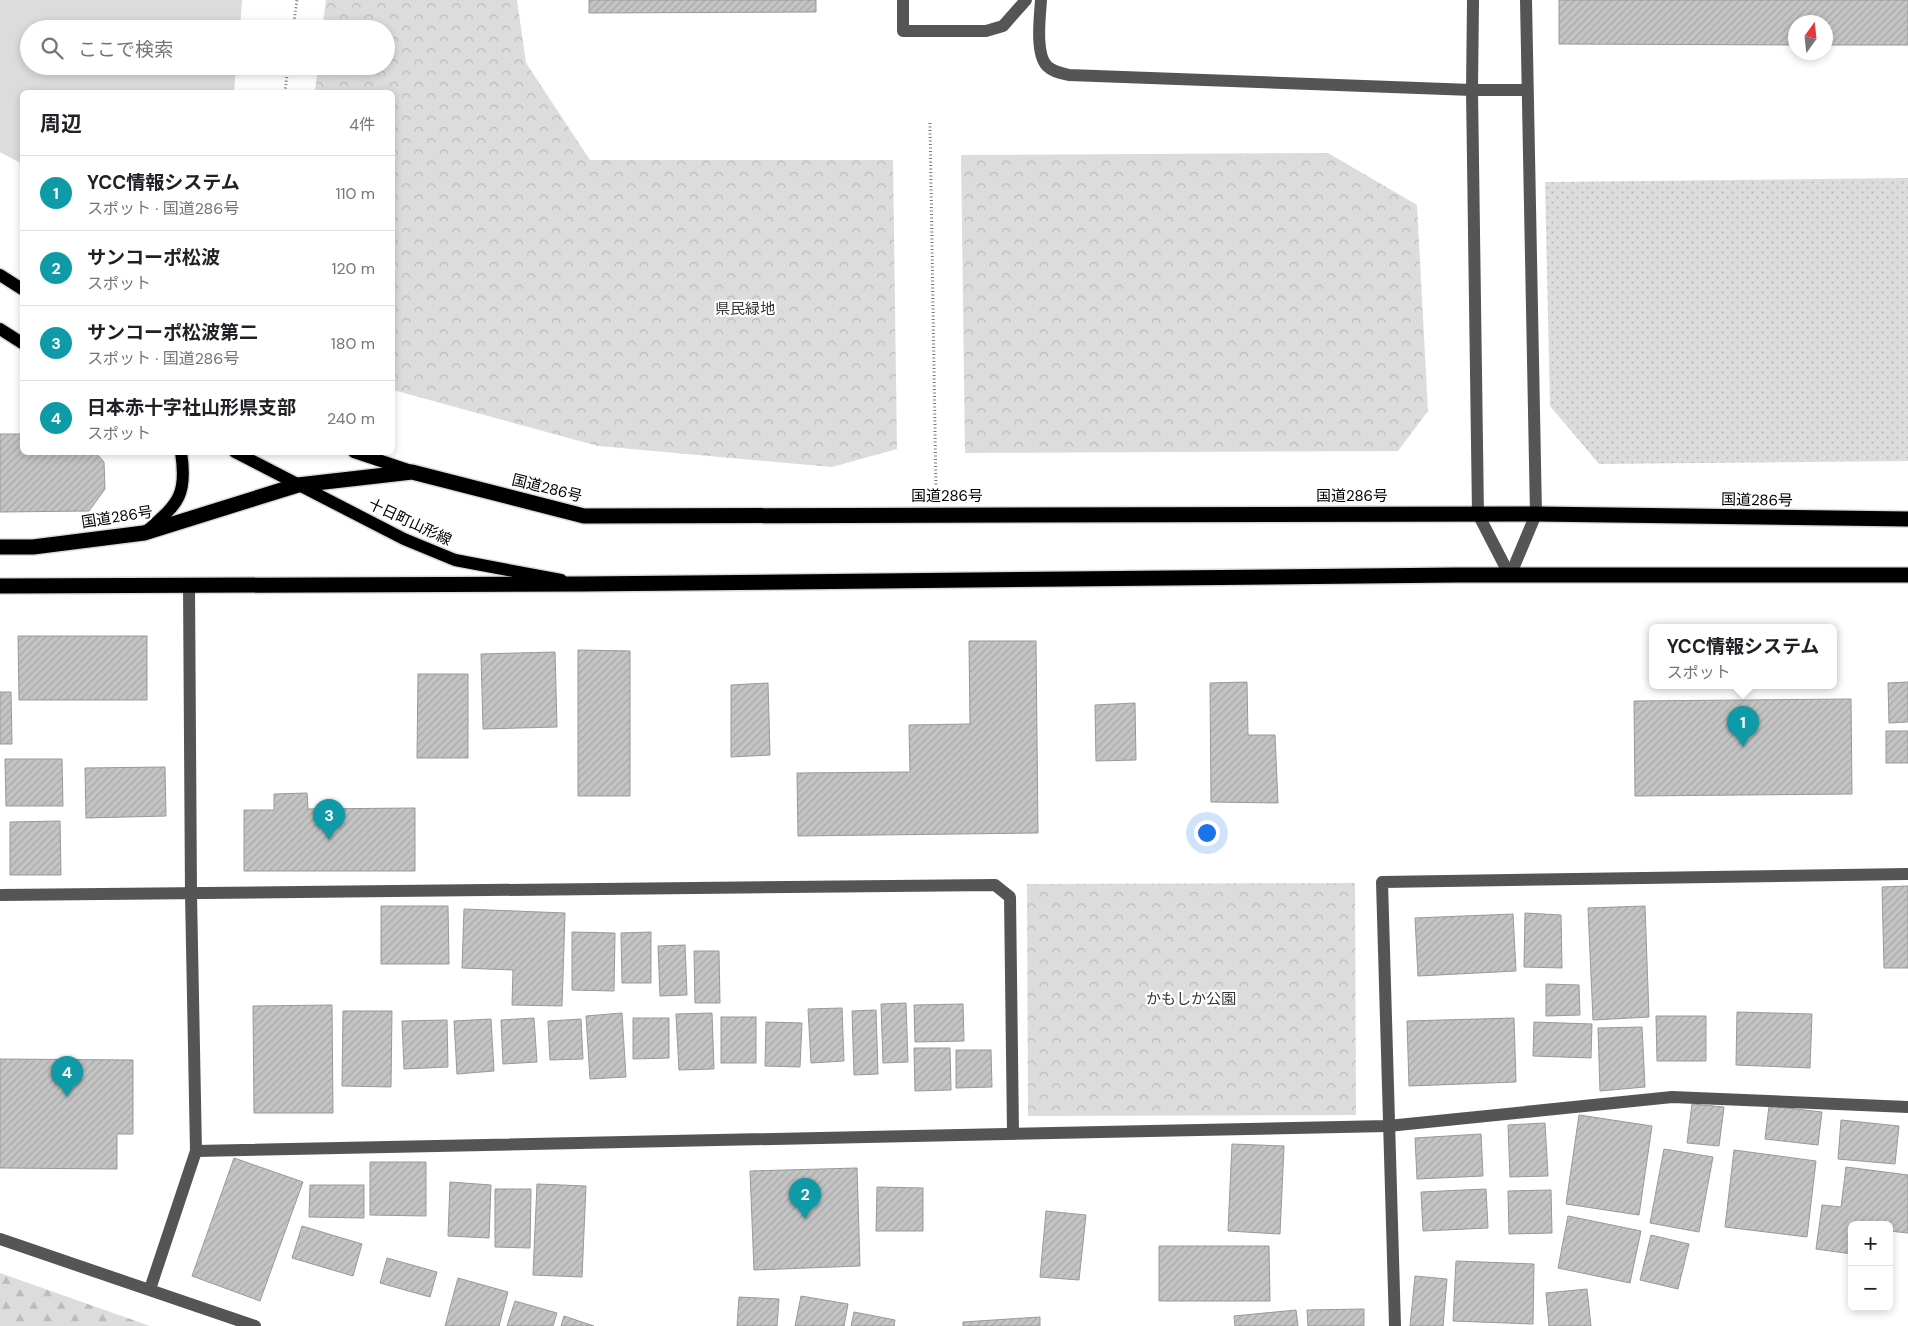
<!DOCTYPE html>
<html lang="ja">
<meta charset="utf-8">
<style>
:root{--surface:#fff;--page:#f2f2f2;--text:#202124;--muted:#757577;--line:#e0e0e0;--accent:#0f766e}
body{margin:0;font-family:"DM Sans","Noto Sans JP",sans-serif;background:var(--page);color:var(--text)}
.controls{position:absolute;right:15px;bottom:15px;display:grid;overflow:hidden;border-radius:8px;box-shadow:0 2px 8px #0003}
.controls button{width:45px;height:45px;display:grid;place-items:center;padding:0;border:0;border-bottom:1px solid var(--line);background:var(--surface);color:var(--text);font:25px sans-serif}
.compass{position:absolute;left:1788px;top:15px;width:45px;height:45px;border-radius:50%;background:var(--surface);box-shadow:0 2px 8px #0003;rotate:15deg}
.you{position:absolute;left:1206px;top:832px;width:18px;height:18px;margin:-12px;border:4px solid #fff;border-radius:50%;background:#1a73e8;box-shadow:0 0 0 8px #1a73e833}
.badge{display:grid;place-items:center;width:32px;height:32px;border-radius:50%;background:var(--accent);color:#fff;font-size:16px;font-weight:700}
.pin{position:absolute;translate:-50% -41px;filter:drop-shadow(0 1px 2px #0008)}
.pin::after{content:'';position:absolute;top:26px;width:18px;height:15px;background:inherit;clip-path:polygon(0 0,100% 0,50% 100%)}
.popup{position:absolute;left:1649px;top:624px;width:188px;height:65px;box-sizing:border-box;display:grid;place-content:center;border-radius:8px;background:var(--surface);filter:drop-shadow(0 1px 4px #0005);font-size:16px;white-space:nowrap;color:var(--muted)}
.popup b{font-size:19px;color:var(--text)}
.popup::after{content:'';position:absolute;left:50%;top:100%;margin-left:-10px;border:10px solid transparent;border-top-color:var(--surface)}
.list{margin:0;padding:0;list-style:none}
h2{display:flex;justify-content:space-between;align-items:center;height:65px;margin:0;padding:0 20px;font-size:21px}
h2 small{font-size:16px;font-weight:400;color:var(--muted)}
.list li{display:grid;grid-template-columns:32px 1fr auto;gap:15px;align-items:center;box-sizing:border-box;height:75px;padding:0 20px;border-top:1px solid var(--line)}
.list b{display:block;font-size:19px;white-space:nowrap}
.list p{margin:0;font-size:16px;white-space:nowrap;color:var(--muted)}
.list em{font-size:16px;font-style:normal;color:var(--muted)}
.icon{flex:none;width:28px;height:28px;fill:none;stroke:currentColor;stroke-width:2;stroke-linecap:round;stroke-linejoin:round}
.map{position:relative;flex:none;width:1908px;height:1326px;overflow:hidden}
.search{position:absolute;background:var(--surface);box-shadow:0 2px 8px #0003;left:20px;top:20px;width:375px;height:55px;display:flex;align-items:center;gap:12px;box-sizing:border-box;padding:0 18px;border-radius:28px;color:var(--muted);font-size:19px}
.panel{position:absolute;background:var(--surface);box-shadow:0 2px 8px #0003;left:20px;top:90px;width:375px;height:365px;border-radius:8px}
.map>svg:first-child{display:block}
.grass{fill:url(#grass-dots)}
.forest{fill:url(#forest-firs)}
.park{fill:url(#park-crowns)}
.pitch{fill:#dcdcdc}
.building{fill:url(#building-hatch);stroke:#999}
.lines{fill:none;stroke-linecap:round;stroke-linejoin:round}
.major-casing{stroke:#dbdbdb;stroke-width:15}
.highway-casing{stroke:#dbdbdb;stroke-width:18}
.path{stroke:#777;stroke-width:3;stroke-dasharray:1 2.5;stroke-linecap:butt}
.minor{stroke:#555;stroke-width:12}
.major{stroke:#000;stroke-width:12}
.highway{stroke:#000;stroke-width:15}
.labels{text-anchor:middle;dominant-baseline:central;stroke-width:4.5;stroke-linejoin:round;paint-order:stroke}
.park-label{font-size:15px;fill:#333;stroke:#fff}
.street-label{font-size:15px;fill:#000;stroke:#fff}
</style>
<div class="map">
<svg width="1908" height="1326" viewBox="0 0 1908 1326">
<defs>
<pattern id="grass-dots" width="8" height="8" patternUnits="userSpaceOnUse" patternTransform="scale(1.25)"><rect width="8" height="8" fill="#dcdcdc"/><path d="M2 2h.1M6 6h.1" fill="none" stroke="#bbb" stroke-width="1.8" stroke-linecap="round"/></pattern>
<pattern id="forest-firs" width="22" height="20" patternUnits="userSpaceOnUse" patternTransform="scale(1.25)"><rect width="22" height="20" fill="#dcdcdc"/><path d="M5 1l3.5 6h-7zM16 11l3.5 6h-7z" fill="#bbb"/></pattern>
<pattern id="park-crowns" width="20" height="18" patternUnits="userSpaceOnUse" patternTransform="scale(1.25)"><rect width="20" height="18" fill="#dcdcdc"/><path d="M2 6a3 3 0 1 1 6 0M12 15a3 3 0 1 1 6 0" fill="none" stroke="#bbb"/></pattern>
<pattern id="building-hatch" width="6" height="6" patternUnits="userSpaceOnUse" patternTransform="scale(1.25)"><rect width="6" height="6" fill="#c4c4c4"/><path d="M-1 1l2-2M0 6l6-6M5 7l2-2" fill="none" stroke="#a7a7a7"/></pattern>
</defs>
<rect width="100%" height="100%" fill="#fff"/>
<polygon class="grass" points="1908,178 1908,461 1599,464 1550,406 1545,182"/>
<polygon class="forest" points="0,1273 150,1326 0,1326"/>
<g class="park">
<polygon points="326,0 517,0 526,63 590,160 893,160 897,449 832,467 598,446 393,390 392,92 315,92 318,66 386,66 386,29 322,29"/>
<polygon points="1328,153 1417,205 1428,411 1398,451 965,453 961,155"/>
<polygon points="1355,883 1356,1115 1028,1116 1027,884"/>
</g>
<polygon class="pitch" points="0,0 242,0 240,29 29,29 29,66 236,66 234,92 22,92 22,164 0,152"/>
<g class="building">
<polygon points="589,0 816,0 816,12 589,13"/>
<polygon points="1559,0 1908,0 1908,45 1826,45 1826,22 1796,22 1796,45 1559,44"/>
<polygon points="0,434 22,434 22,452 95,452 104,462 105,489 89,511 0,512"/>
<polygon points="18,636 147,636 147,700 19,700"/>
<polygon points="969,641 1036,641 1038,833 798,836 797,773 910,772 909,725 970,724"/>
<polygon points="578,650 630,651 630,796 578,796"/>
<polygon points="555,652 557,727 483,729 481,654"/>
<polygon points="418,674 468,674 468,758 417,758"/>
<polygon points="1247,682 1248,735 1275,735 1278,803 1211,802 1210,683"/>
<polygon points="1908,682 1908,722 1889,723 1888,683"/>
<polygon points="768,683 770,755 731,757 731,685"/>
<polygon points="0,692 11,692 12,744 0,744"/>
<polygon points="1851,699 1852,794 1635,796 1634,701"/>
<polygon points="1135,703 1136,760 1096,761 1095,705"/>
<rect x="1886" y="731" width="22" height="32"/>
<polygon points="5,759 62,759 63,806 6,806"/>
<polygon points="165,767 166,816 86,818 85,768"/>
<polygon points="307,793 308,809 415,808 415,871 244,871 244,810 274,810 274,794"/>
<polygon points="60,821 61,875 10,875 10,822"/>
<polygon points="1908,886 1908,968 1884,968 1882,887"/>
<polygon points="381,906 448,906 449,964 381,964"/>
<polygon points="1645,906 1649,1017 1593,1020 1588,908"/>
<polygon points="464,909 565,913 562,1006 512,1005 513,970 462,968"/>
<polygon points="1525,913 1561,915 1562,968 1524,967"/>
<polygon points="1513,914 1516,971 1418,976 1415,918"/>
<polygon points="572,932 615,933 614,991 572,990"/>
<polygon points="651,932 651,983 622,983 621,933"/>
<polygon points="685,945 687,995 660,996 658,946"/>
<polygon points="694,951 719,951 720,1003 695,1003"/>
<polygon points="1546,984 1579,985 1580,1015 1546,1016"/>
<polygon points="906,1003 908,1062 883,1063 881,1004"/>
<polygon points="963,1004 964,1041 915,1042 914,1005"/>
<polygon points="332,1005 333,1113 254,1113 253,1006"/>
<polygon points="842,1008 844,1061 811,1063 808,1009"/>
<polygon points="876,1010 878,1074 854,1075 852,1011"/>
<polygon points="343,1011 392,1011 391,1087 342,1086"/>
<polygon points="1737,1012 1812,1014 1810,1068 1736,1065"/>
<polygon points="622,1013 626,1077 590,1079 586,1016"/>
<polygon points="712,1013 714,1069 679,1070 676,1014"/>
<polygon points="1656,1016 1706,1016 1706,1061 1657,1061"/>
<rect x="721" y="1017" width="35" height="46"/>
<polygon points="534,1018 537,1062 503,1064 501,1020"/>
<polygon points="633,1018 669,1018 669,1058 633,1059"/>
<polygon points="1514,1018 1516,1082 1409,1086 1407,1021"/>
<polygon points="491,1019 494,1071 457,1074 454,1021"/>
<polygon points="581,1019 583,1059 550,1060 548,1021"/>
<polygon points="447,1020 448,1067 404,1069 402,1021"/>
<polygon points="766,1022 802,1023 800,1067 765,1066"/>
<polygon points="1534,1022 1592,1024 1591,1058 1533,1056"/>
<polygon points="1642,1027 1645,1087 1600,1091 1598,1028"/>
<polygon points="914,1048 950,1048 951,1090 915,1091"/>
<polygon points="956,1050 991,1050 992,1087 956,1088"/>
<polygon points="0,1059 133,1060 133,1134 117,1134 117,1169 0,1168"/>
<polygon points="1692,1104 1724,1107 1719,1146 1687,1143"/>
<polygon points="1769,1106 1822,1112 1818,1145 1765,1139"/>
<polygon points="1579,1115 1652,1126 1639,1215 1566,1204"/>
<polygon points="1841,1120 1899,1126 1895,1164 1838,1159"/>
<polygon points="1545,1123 1548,1176 1510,1177 1508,1125"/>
<polygon points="1481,1134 1483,1176 1417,1179 1415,1138"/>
<polygon points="1232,1144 1284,1146 1280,1234 1228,1231"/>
<polygon points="1664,1149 1713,1157 1699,1232 1650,1223"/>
<polygon points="1734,1150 1816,1161 1807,1237 1725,1227"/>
<polygon points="234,1158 303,1182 260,1301 192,1276"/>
<polygon points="370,1162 426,1162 426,1216 370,1215"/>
<polygon points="1846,1167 1908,1175 1908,1233 1889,1231 1889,1225 1852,1225 1852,1254 1816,1249 1822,1205 1841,1207"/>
<polygon points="857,1168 860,1266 754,1270 750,1171"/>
<polygon points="450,1182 491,1185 489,1238 448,1236"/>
<polygon points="537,1184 586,1186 582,1277 533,1275"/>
<polygon points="310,1185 364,1185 364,1218 309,1217"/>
<polygon points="877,1187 923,1188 923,1231 876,1231"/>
<polygon points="495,1189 531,1189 530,1248 495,1247"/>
<polygon points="1486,1189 1488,1228 1423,1231 1421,1192"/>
<polygon points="1551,1190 1552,1233 1509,1234 1508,1191"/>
<polygon points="1046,1211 1086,1215 1079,1280 1040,1277"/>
<polygon points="1568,1216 1641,1231 1630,1283 1558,1268"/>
<polygon points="302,1226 362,1244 353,1276 292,1258"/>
<polygon points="1651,1235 1689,1244 1678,1289 1640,1280"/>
<polygon points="1159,1246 1269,1246 1270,1301 1159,1301"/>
<polygon points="387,1258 437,1272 430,1297 380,1283"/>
<polygon points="1456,1261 1534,1264 1533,1324 1453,1321"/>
<polygon points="1415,1276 1447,1279 1443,1326 1410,1326"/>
<polygon points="458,1278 508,1292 499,1326 445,1326"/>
<polygon points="1587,1289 1591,1326 1549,1326 1546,1293"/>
<polygon points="801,1296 848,1304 844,1326 795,1326"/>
<polygon points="739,1297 779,1299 777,1326 737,1326"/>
<polygon points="515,1301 557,1313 553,1326 507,1326"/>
<polygon points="1364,1309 1364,1326 1308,1326 1307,1310"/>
<polygon points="1296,1310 1298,1326 1235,1326 1234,1316"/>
<polygon points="854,1312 895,1320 894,1326 851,1326"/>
<polygon points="564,1316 594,1326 561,1326"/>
<polygon points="1040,1317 1040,1326 963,1326 963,1322"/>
</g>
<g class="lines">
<defs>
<g id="major">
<polyline points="0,275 22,289"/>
<polyline points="0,329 22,343"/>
<polyline points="235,452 404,539 455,560 561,580"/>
<polyline points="354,452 411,471"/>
<path d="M146,532C177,504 188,497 181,452"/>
</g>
<g id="highway">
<polyline points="0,547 33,547 144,533 298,485 412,472 584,516 1536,514 1908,519"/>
<polyline points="0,586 583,584 1456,575 1908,575"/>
</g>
</defs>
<use href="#major" class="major-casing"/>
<use href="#highway" class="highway-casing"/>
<g class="path">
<polyline points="293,29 297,0"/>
<polyline points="285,92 288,66"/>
<polyline points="930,123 936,491"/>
</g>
<g class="minor">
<polyline points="903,0 903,31 986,31 1003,26 1026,0"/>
<path d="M1041,0C1040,16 1035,54 1047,66C1053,72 1061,73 1069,75L1472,90H1527"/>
<polyline points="1473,0 1472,90 1478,514 1510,576"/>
<polyline points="1510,576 1536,514 1526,0"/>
<polyline points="0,895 995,885 1010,897 1013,1133"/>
<polyline points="196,1151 1388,1126 1672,1097 1908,1107"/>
<polyline points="0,1239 255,1326"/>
<polyline points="150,1289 196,1151 191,894 189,585"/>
<polyline points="1395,1326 1382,882 1908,874"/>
</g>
<use href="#major" class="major"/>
<use href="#highway" class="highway"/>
</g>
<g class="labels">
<g class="park-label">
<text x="745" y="309">県民緑地</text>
<text x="1191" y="999">かもしか公園</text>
</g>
<g class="street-label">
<text transform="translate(547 488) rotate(14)">国道286号</text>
<text x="947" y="496">国道286号</text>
<text x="1352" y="496">国道286号</text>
<text transform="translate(1757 500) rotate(1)">国道286号</text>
<text transform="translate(117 517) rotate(-9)">国道286号</text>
<text transform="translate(410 522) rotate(25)">十日町山形線</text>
</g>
</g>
</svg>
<div class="controls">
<button>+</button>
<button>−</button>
</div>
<svg class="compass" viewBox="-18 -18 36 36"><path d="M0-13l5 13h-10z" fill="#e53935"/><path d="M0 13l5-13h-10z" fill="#757577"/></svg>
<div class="you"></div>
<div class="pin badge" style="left:1743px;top:747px;background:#0f9aa8">1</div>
<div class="popup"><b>YCC情報システム</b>スポット</div>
<div class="pin badge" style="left:805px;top:1219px;background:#0f9aa8">2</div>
<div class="pin badge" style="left:329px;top:840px;background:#0f9aa8">3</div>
<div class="pin badge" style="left:67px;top:1097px;background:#0f9aa8">4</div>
<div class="search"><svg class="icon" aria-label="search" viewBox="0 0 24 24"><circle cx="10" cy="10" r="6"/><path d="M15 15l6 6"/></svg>ここで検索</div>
<section class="panel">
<h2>周辺<small>4件</small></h2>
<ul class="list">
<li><span class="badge" style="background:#0f9aa8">1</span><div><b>YCC情報システム</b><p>スポット · 国道286号</p></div><em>110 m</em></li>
<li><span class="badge" style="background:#0f9aa8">2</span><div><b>サンコーポ松波</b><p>スポット</p></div><em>120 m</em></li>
<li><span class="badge" style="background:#0f9aa8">3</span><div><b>サンコーポ松波第二</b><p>スポット · 国道286号</p></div><em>180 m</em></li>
<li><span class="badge" style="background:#0f9aa8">4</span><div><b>日本赤十字社山形県支部</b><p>スポット</p></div><em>240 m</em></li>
</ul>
</section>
</div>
